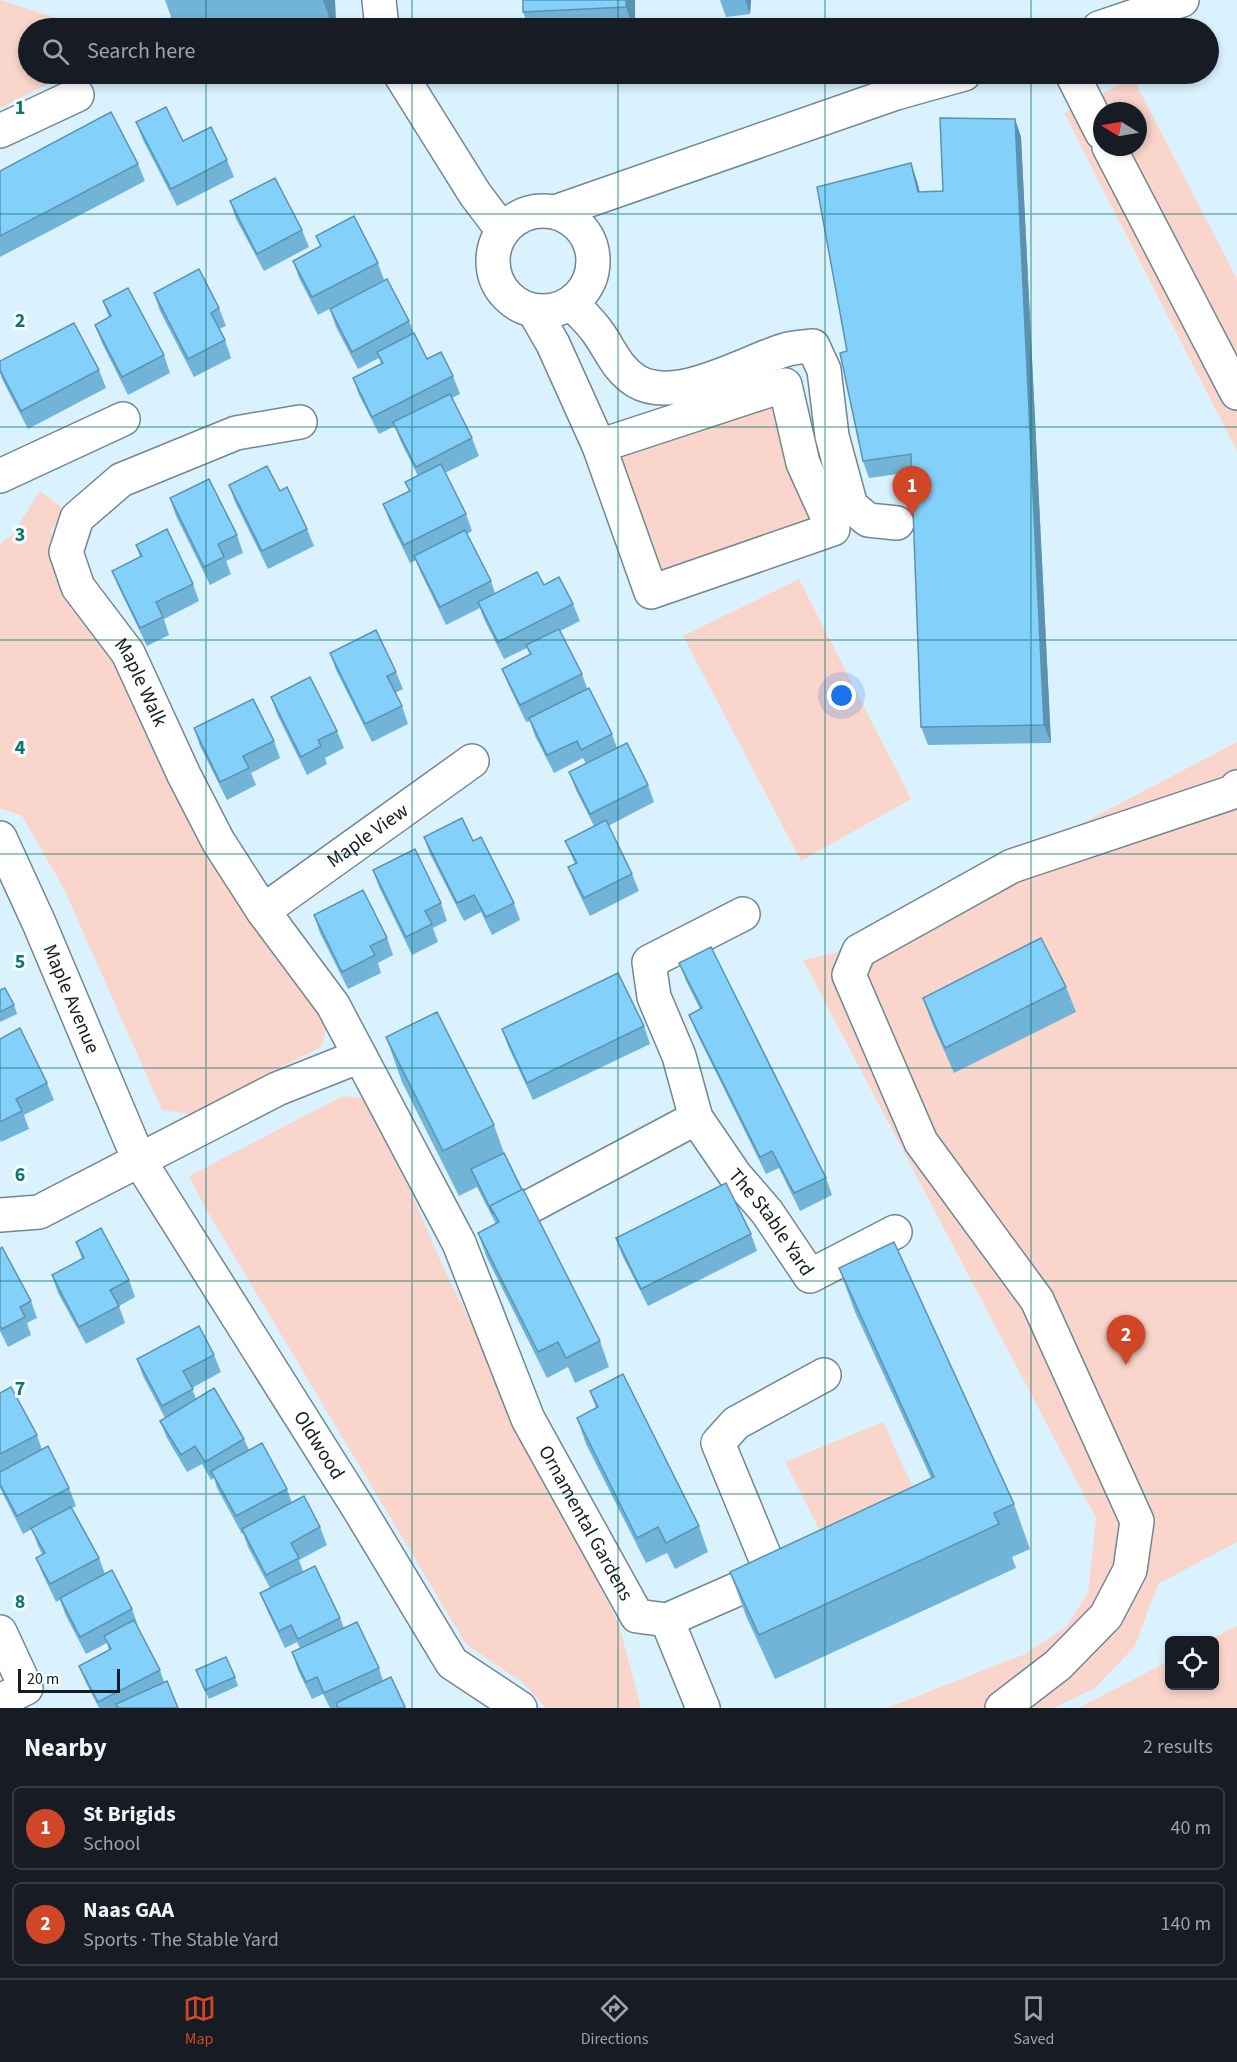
<!DOCTYPE html>
<meta charset="utf-8">
<style>
:root{--surface:#171b24;--page:#20242c;--text:#f1f3f6;--muted:#9ea1a6;--line:#363941;--accent:#d04626}
body{margin:0;font-family:"Source Sans 3",sans-serif;background:var(--page);color:var(--text)}
.controls{position:absolute;right:18px;bottom:18px;display:grid;overflow:hidden;border-radius:9px;box-shadow:0 3px 9px #0003}
.controls button{width:54px;height:54px;display:grid;place-items:center;padding:0;border:0;border-bottom:2px solid var(--line);background:var(--surface);color:var(--text);font:30px sans-serif}
.compass{position:absolute;left:1093px;top:102px;width:54px;height:54px;border-radius:50%;background:var(--surface);box-shadow:0 3px 9px #0003;rotate:281deg}
.scale{position:absolute;left:18px;bottom:15px;width:102px;box-sizing:border-box;padding-left:6px;border:3px solid #161e23;border-top:0;font-size:16px;line-height:21px;white-space:nowrap;color:#161e23;-webkit-text-stroke:4px #f7fbfe;paint-order:stroke}
.you{position:absolute;left:842px;top:696px;width:21px;height:21px;margin:-15px;border:4px solid #fff;border-radius:50%;background:#1a73e8;box-shadow:0 0 0 9px #1a73e833}
.badge{display:grid;place-items:center;width:39px;height:39px;border-radius:50%;background:var(--accent);color:#fff;font-size:20px;font-weight:700}
.pin{position:absolute;translate:-50% -50px;filter:drop-shadow(0 2px 3px #0008)}
.pin::after{content:'';position:absolute;top:32px;width:21px;height:18px;background:inherit;clip-path:polygon(0 0,100% 0,50% 100%)}
.list{margin:0;padding:0;list-style:none}
h2{display:flex;justify-content:space-between;align-items:center;height:78px;margin:0;padding:0 24px;font-size:26px}
h2 small{font-size:20px;font-weight:400;color:var(--muted)}
.list li{display:grid;grid-template-columns:39px 1fr auto;gap:18px;align-items:center;box-sizing:border-box;height:84px;margin:0 12px 12px;padding:0 12px;border:2px solid var(--line);border-radius:9px}
.list b{display:block;font-size:22px;white-space:nowrap}
.list p{margin:0;font-size:20px;white-space:nowrap;color:var(--muted)}
.list em{font-size:20px;font-style:normal;color:var(--muted)}
.icon{flex:none;width:33px;height:33px;fill:none;stroke:currentColor;stroke-width:2;stroke-linecap:round;stroke-linejoin:round}
.map{position:relative;flex:none;width:1237px;height:1708px;overflow:hidden}
.search{position:absolute;background:var(--surface);box-shadow:0 3px 9px #0003;left:18px;right:18px;top:18px;height:66px;display:flex;align-items:center;gap:15px;box-sizing:border-box;padding:0 21px;border-radius:33px;color:var(--muted);font-size:22px}
.sheet{height:270px;background:var(--surface)}
nav{display:flex;justify-content:space-around;align-items:center;box-sizing:border-box;height:84px;border-top:2px solid var(--line);background:var(--surface);font-size:16px;color:var(--muted)}
nav a{display:grid;justify-items:center;gap:3px}
nav .on{color:var(--accent)}
.map>svg:first-child{display:block}
.green{fill:#fad5cb;fill-rule:evenodd}
.lines{fill:none;stroke-linecap:round;stroke-linejoin:round}
.minor-casing{stroke:#718792;stroke-width:36}
.minor{stroke:#fff;stroke-width:33}
.wall{fill:#71b4d7}
.shaded-wall{fill:#5c92af}
.building{fill:#83d1fa;stroke:#5c92af;stroke-width:1.5}
.grid{fill:none;stroke:#0f766e;stroke-width:1.5;stroke-opacity:0.55}
.labels{text-anchor:middle;dominant-baseline:central;stroke-width:6;stroke-linejoin:round;paint-order:stroke}
.street-label{font-size:20px;fill:#161e23;stroke:#f7fbfe}
.grid-label{font-size:20px;text-anchor:middle;font-weight:bold;fill:#0f766e;stroke:#f7fbfe;stroke-width:6;stroke-linejoin:round;paint-order:stroke}
</style>
<div class="map">
<svg width="1237" height="1708" viewBox="0 0 1237 1708">
<rect width="100%" height="100%" fill="#daf2fe"/>
<g class="green">
<polygon points="0,0 88,28 28,28 28,74 127,74 126,84 65,75 0,108"/>
<path d="M1133,78L1237,279V451L1064,113ZM1102,111H1138V147H1102Z"/>
<polygon points="794,373 847,538 648,602 595,437"/>
<polygon points="40,491 67,511 51,530 65,591 120,664 186,797 204,852 256,921 328,1024 321,1047 189,1114 162,1110 63,887 22,816 0,808 0,544 12,535"/>
<polygon points="799,579 911,799 801,861 683,636"/>
<polygon points="1237,742 1237,1542 1158,1584 1135,1646 1095,1688 1054,1708 887,1708 1025,1654 1066,1627 1088,1593 1096,1518 803,960 835,953"/>
<polygon points="343,1096 371,1099 440,1260 619,1624 641,1708 546,1708 523,1683 466,1644 203,1204 189,1176"/>
<polygon points="883,1422 924,1512 833,1557 785,1462"/>
<polygon points="1237,1626 1237,1708 1078,1708 1169,1661 1170,1686 1214,1686 1214,1640 1209,1640"/>
</g>
<g class="lines">
<defs>
<g id="minor">
<polyline points="379,0 382,28"/>
<polyline points="1099,28 1182,0"/>
<polyline points="400,74 475,194 503,231"/>
<polyline points="1072,74 1102,133"/>
<polyline points="0,131 77,95"/>
<polyline points="1109,147 1237,393"/>
<circle cx="543" cy="261" r="50"/>
<polyline points="555,212 896,93 964,74"/>
<path d="M571,303C581,313 592,323 599,334C611,351 617,369 636,381C676,405 745,362 785,350C794,347 804,347 813,346L824,370L832,436L851,506L868,520L897,523"/>
<polyline points="534,311 553,344 599,446"/>
<polygon points="785,385 803,463 833,529 651,592 599,446"/>
<path id="s1" d="M300,422L236,433L121,480L77,518L66,552L78,587L128,653L184,775L218,841L263,911L333,1005L459,1243L528,1419L637,1616L667,1620L772,1574L718,1443L736,1423L824,1375"/>
<polyline points="0,476 123,419"/>
<path id="s2" d="M0,838L39,923L139,1160L359,1509L452,1663L520,1708"/>
<path id="s3" d="M263,911L472,761"/>
<path id="s4" d="M743,914L649,962L654,997L679,1056L696,1118L735,1175L767,1212L810,1276L895,1232"/>
<polyline points="529,1207 696,1118"/>
<polyline points="0,1215 39,1212 277,1089 360,1056"/>
<polyline points="667,1620 703,1708"/>
<polyline points="0,1632 26,1688 0,1701"/>
<polyline points="1002,1708 1058,1665 1106,1616 1130,1570 1137,1521 1037,1300 921,1142 849,975 859,951 1012,866 1233,792 1237,787"/>
</g>
</defs>
<use href="#minor" class="minor-casing"/>
<use href="#minor" class="minor"/>
</g>
<g class="wall">
<polygon points="165,0 335,0 336,28 175,28"/>
<polygon points="635,0 635,28 529,28 523,12"/>
<polygon points="720,0 751,0 750,14 726,17"/>
<polygon points="1015,119 1021,137 1051,743 928,745 921,727 912,472 869,478 863,461 847,351 917,181 920,192 943,191"/>
<polygon points="136,122 227,160 234,177 177,206 143,140"/>
<polygon points="138,164 145,181 0,257 0,171"/>
<polygon points="230,201 302,230 309,247 264,271 236,219"/>
<polygon points="316,236 378,263 384,280 318,315 299,278 293,261 320,246"/>
<polygon points="154,293 219,308 226,326 219,329 225,340 231,358 194,377 160,311"/>
<polygon points="103,301 164,355 170,373 128,395 102,343 95,325 109,317"/>
<polygon points="330,309 409,321 414,334 427,359 453,376 460,394 452,398 472,438 479,456 445,473 466,514 472,531 467,534 491,581 495,593 544,585 573,604 580,621 560,631 582,674 587,688 612,734 617,748 648,785 654,802 608,826 632,874 639,891 590,916 575,885 568,867 575,864 565,841 594,826 576,790 569,772 586,764 583,758 554,773 535,736 530,721 526,722 509,686 502,669 530,655 527,648 504,659 484,619 480,608 446,625 421,573 416,560 410,563 390,522 383,504 409,491 405,482 418,476 400,440 395,426 379,434 359,395 353,378 381,364 379,358 358,369 336,327"/>
<polygon points="0,361 99,370 106,388 28,429 3,381 0,373"/>
<polygon points="229,485 280,491 307,529 314,546 268,569 235,502"/>
<polygon points="170,498 237,535 243,553 226,561 231,574 210,585 176,516"/>
<polygon points="136,545 193,584 199,601 164,619 169,635 147,646 119,588 112,571 140,557"/>
<polygon points="330,653 396,672 403,689 395,693 402,706 408,724 372,742 336,670"/>
<polygon points="271,697 337,731 344,748 325,758 327,764 307,775 277,714"/>
<polygon points="194,728 274,741 280,758 251,773 256,785 227,800 200,746"/>
<polygon points="424,837 473,841 514,903 520,920 492,935 481,912 464,921 430,854"/>
<polygon points="373,870 441,903 447,921 433,928 438,942 412,955 379,887"/>
<polygon points="314,915 387,938 393,955 378,963 381,973 348,989 320,933"/>
<polygon points="679,963 826,1178 832,1195 800,1211 779,1168 766,1174 696,1032 689,1015 700,1009 686,981"/>
<polygon points="1066,987 1076,1012 954,1073 932,1023 923,998"/>
<polygon points="0,990 14,1005 17,1014 0,1022"/>
<polygon points="644,1026 650,1044 533,1100 508,1046 502,1029"/>
<polygon points="386,1037 494,1125 504,1153 600,1341 609,1367 575,1383 568,1367 547,1378 487,1258 478,1233 496,1224 477,1187 459,1196 402,1082"/>
<polygon points="0,1039 47,1083 54,1100 24,1115 29,1129 1,1142 0,1140"/>
<polygon points="751,1234 757,1251 648,1306 622,1255 616,1238"/>
<polygon points="76,1242 129,1280 135,1297 119,1306 125,1323 86,1344 58,1293 52,1275 82,1259"/>
<polygon points="0,1249 31,1301 37,1318 27,1323 31,1335 8,1347 0,1331"/>
<polygon points="839,1268 1014,1504 1030,1549 1012,1557 1016,1568 775,1679 746,1616 730,1572 931,1478 855,1312"/>
<polygon points="214,1355 221,1372 192,1388 196,1399 244,1439 249,1450 287,1489 292,1503 320,1527 327,1545 299,1560 303,1571 340,1618 344,1628 379,1668 383,1681 391,1677 406,1708 330,1708 323,1694 312,1699 298,1670 292,1652 300,1648 297,1642 285,1648 267,1610 260,1593 270,1588 248,1547 243,1533 242,1534 217,1488 214,1478 211,1480 202,1464 187,1472 167,1438 160,1421 165,1418 143,1376 137,1359"/>
<polygon points="590,1391 699,1526 708,1552 675,1569 667,1553 646,1563 586,1444 577,1418 596,1408"/>
<polygon points="0,1393 37,1435 42,1450 69,1488 76,1506 72,1508 99,1558 105,1574 132,1609 138,1626 137,1627 160,1670 164,1682 178,1708 99,1708 86,1683 79,1666 109,1650 107,1643 86,1654 66,1616 60,1600 56,1602 43,1575 36,1558 42,1554 38,1546 32,1529 23,1534 0,1488"/>
<polygon points="196,1670 235,1677 238,1686 209,1699"/>
</g>
<g class="shaded-wall">
<polygon points="323,0 335,0 336,28 333,28"/>
<polygon points="626,0 635,0 635,28 633,28 626,7"/>
<polygon points="745,0 751,0 750,14"/>
<polygon points="1015,119 1021,137 1051,743 1044,725"/>
<polygon points="911,163 917,181 924,210 918,192"/>
</g>
<g class="building">
<polygon points="523,0 626,0 626,7 523,12"/>
<polygon points="166,107 183,141 211,127 227,160 171,189 136,122"/>
<polygon points="111,112 138,164 0,236 0,171"/>
<polygon points="940,118 1015,119 1044,725 921,727 911,454 863,461 840,353 847,351 817,187 911,163 918,192 943,191"/>
<polygon points="275,178 302,230 257,254 230,201"/>
<polygon points="354,216 378,263 312,297 293,261 321,246 316,236"/>
<polygon points="199,269 219,308 211,313 225,340 188,359 154,293"/>
<polygon points="387,279 409,321 352,352 330,309"/>
<polygon points="128,288 164,355 122,377 95,325 111,316 103,301"/>
<polygon points="74,323 99,370 21,411 0,370 0,361"/>
<polygon points="414,333 427,359 441,352 453,376 372,417 353,378 383,363 377,352"/>
<polygon points="450,394 472,438 416,467 393,422"/>
<polygon points="441,464 466,514 404,545 383,504 410,491 405,482"/>
<polygon points="267,466 280,491 287,487 307,529 262,551 229,485"/>
<polygon points="209,479 237,535 218,544 224,557 204,567 170,498"/>
<polygon points="167,529 193,584 156,602 163,617 140,628 112,571 142,556 136,545"/>
<polygon points="465,530 491,581 440,607 414,556"/>
<polygon points="537,572 544,585 559,577 573,604 498,642 478,602"/>
<polygon points="559,629 582,674 520,705 502,669 531,654 526,645"/>
<polygon points="376,630 396,672 387,676 402,706 365,724 330,653"/>
<polygon points="310,677 337,731 318,740 321,746 301,757 271,697"/>
<polygon points="589,688 612,734 581,750 577,741 547,755 529,718"/>
<polygon points="253,699 274,741 243,756 249,768 220,782 194,728"/>
<polygon points="627,743 648,785 590,814 569,772"/>
<polygon points="462,818 473,841 481,837 514,903 486,917 474,895 457,903 424,837"/>
<polygon points="606,820 632,874 584,898 568,867 577,863 565,841"/>
<polygon points="415,849 441,903 425,911 432,924 406,937 373,870"/>
<polygon points="363,890 387,938 370,946 375,955 342,972 314,915"/>
<polygon points="1041,938 1066,987 945,1048 923,998"/>
<polygon points="711,947 826,1178 794,1193 772,1151 760,1157 689,1015 702,1008 679,963"/>
<polygon points="618,973 644,1026 527,1083 502,1029"/>
<polygon points="5,988 14,1005 0,1012 0,990"/>
<polygon points="437,1012 494,1125 443,1151 386,1037"/>
<polygon points="20,1028 47,1083 16,1099 22,1111 0,1122 0,1039"/>
<polygon points="504,1153 522,1190 490,1206 493,1214 471,1169"/>
<polygon points="726,1183 751,1234 641,1289 616,1238"/>
<polygon points="523,1189 600,1341 566,1358 558,1342 538,1352 478,1233 499,1222 490,1206"/>
<polygon points="101,1228 129,1280 110,1290 119,1306 79,1327 52,1275 84,1258 76,1242"/>
<polygon points="894,1242 1014,1504 994,1513 999,1524 759,1635 730,1572 934,1477 839,1268"/>
<polygon points="2,1247 31,1301 20,1307 25,1317 2,1329 0,1326 0,1249"/>
<polygon points="199,1326 214,1355 183,1371 193,1389 162,1406 137,1359"/>
<polygon points="623,1374 699,1526 666,1543 658,1527 637,1538 577,1418 598,1407 590,1391"/>
<polygon points="11,1387 37,1435 0,1454 0,1393"/>
<polygon points="214,1388 244,1439 205,1462 195,1446 181,1455 160,1421"/>
<polygon points="262,1443 287,1489 236,1516 211,1471"/>
<polygon points="48,1446 69,1488 17,1516 0,1484 0,1472"/>
<polygon points="304,1496 320,1527 291,1543 299,1558 266,1575 242,1529"/>
<polygon points="71,1507 99,1558 50,1584 36,1558 45,1553 31,1528"/>
<polygon points="315,1566 340,1618 298,1639 291,1625 279,1631 260,1593"/>
<polygon points="112,1570 132,1609 80,1637 60,1598"/>
<polygon points="134,1620 160,1670 98,1702 79,1666 111,1649 104,1636"/>
<polygon points="357,1622 379,1668 324,1693 317,1677 306,1682 292,1652"/>
<polygon points="226,1657 235,1677 205,1690 196,1670"/>
<polygon points="391,1677 405,1707 403,1708 338,1708 336,1703"/>
<polygon points="167,1681 178,1708 118,1708 116,1704"/>
</g>
<path class="grid" d="M206,0V28M412,0V28M618,0V28M825,0V28M1031,0V28M206,74V1708M412,74V1708M618,74V1708M825,74V1708M1031,74V1708M0,214H1237M0,427H1237M0,640H1237M0,854H1237M0,1068H1237M0,1281H1237M0,1494H1237"/>
<g class="labels">
<g class="street-label">
<text stroke="none"><textPath href="#s1" startOffset="435">Maple Walk</textPath></text>
<text stroke="none"><textPath href="#s3" startOffset="129">Maple View</textPath></text>
<text stroke="none"><textPath href="#s2" startOffset="176">Maple Avenue</textPath></text>
<text stroke="none"><textPath href="#s4" startOffset="398">The Stable Yard</textPath></text>
<text stroke="none"><textPath href="#s2" startOffset="688">Oldwood</textPath></text>
<text stroke="none"><textPath href="#s1" startOffset="1389">Ornamental Gardens</textPath></text>
</g>
</g>
<g class="grid-label">
<text x="20" y="114">1</text>
<text x="20" y="327">2</text>
<text x="20" y="541">3</text>
<text x="20" y="754">4</text>
<text x="20" y="968">5</text>
<text x="20" y="1181">6</text>
<text x="20" y="1395">7</text>
<text x="20" y="1608">8</text>
</g>
</svg>
<div class="controls">
<button><svg class="icon" aria-label="locate" viewBox="0 0 24 24"><circle cx="12" cy="12" r="6"/><path d="M12 2v4M12 18v4M2 12h4M18 12h4"/></svg></button>
</div>
<svg class="compass" viewBox="-18 -18 36 36"><path d="M0-13l5 13h-10z" fill="#e53935"/><path d="M0 13l5-13h-10z" fill="#9ea1a6"/></svg>
<div class="scale">20 m</div>
<div class="you"></div>
<div class="pin badge" style="left:912px;top:516px">1</div>
<div class="pin badge" style="left:1126px;top:1365px">2</div>
<div class="search"><svg class="icon" aria-label="search" viewBox="0 0 24 24"><circle cx="10" cy="10" r="6"/><path d="M15 15l6 6"/></svg>Search here</div>
</div>
<section class="sheet">
<h2>Nearby<small>2 results</small></h2>
<ul class="list">
<li><span class="badge">1</span><div><b>St Brigids</b><p>School</p></div><em>40 m</em></li>
<li><span class="badge">2</span><div><b>Naas GAA</b><p>Sports · The Stable Yard</p></div><em>140 m</em></li>
</ul>
</section>
<nav>
<a class="on"><svg class="icon" aria-label="map" viewBox="0 0 24 24"><path d="M3 6l6-2 6 2 6-2v14l-6 2-6-2-6 2zM9 4v14M15 6v14"/></svg>Map</a>
<a><svg class="icon" aria-label="directions" viewBox="0 0 24 24"><path d="M12 3l9 9-9 9-9-9zM9 14v-3h6M13 9l2 2-2 2"/></svg>Directions</a>
<a><svg class="icon" aria-label="saved" viewBox="0 0 24 24"><path d="M7 4h10v16l-5-4-5 4z"/></svg>Saved</a>
</nav>
